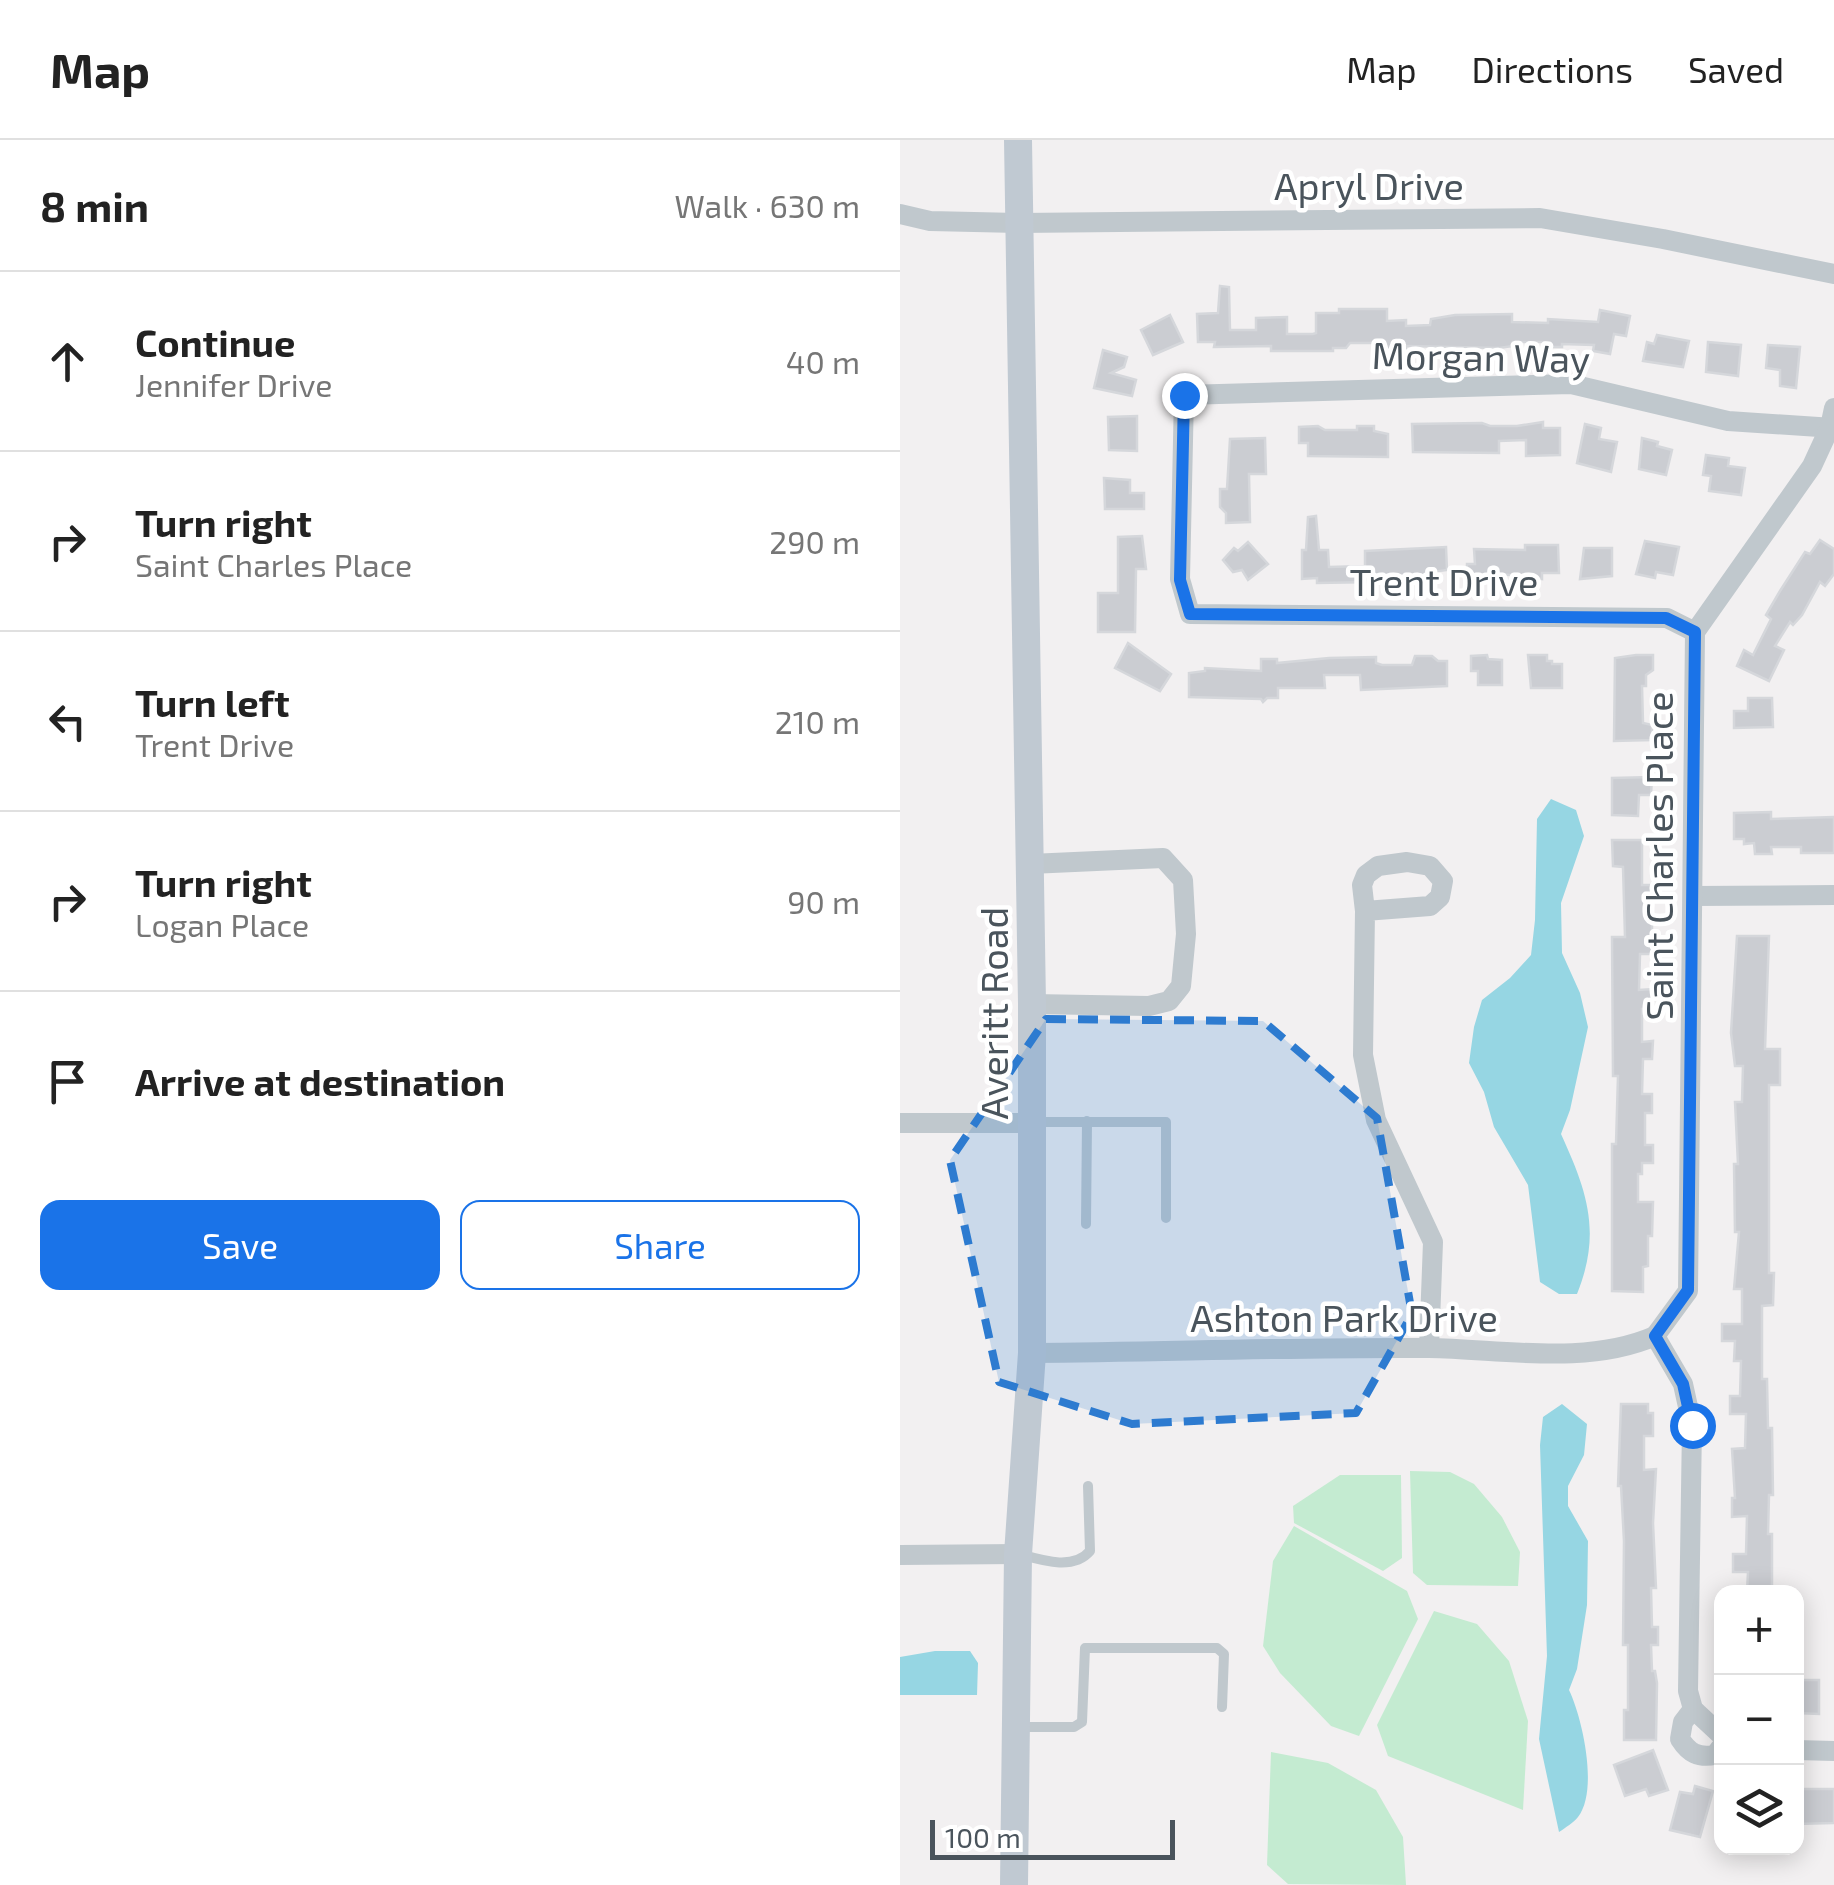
<!DOCTYPE html>
<meta charset="utf-8">
<style>
:root{--surface:#fff;--page:#f2f2f2;--text:#222;--muted:#767676;--line:#e0e0e0;--accent:#1a73e8}
body{margin:0;font-family:"Exo 2",sans-serif;background:var(--page);color:var(--text)}
.controls{position:absolute;right:30px;bottom:30px;display:grid;overflow:hidden;border-radius:20px;box-shadow:0 5px 25px #0003}
.controls button{width:90px;height:90px;display:grid;place-items:center;padding:0;border:0;border-bottom:2px solid var(--line);background:var(--surface);color:var(--text);font:50px sans-serif}
.scale{position:absolute;left:30px;bottom:25px;width:245px;box-sizing:border-box;padding-left:10px;border:5px solid #4a545c;border-top:0;font-size:28px;line-height:35px;white-space:nowrap;color:#4a545c;-webkit-text-stroke:8px #fff;paint-order:stroke}
.stop{position:absolute;width:30px;height:30px;margin:-22px;border:8px solid #1a73e8;border-radius:50%;background:#fff}
.stop.end{background:#1a73e8;border-color:#fff;box-shadow:0 2px 10px #0008}
.list{margin:0;padding:0;list-style:none}
h2{display:flex;justify-content:space-between;align-items:center;height:130px;margin:0;padding:0 40px;font-size:42px}
h2 small{font-size:32px;font-weight:400;color:var(--muted)}
.list li{display:grid;grid-template-columns:65px 1fr auto;gap:30px;align-items:center;box-sizing:border-box;height:180px;padding:0 40px;border-top:2px solid var(--line)}
.list b{display:block;font-size:38px;white-space:nowrap}
.list p{margin:0;font-size:32px;white-space:nowrap;color:var(--muted)}
.list em{font-size:32px;font-style:normal;color:var(--muted)}
.actions{display:flex;gap:20px;padding:30px 40px}
.actions a{flex:1;padding:22px 0;border:2px solid var(--accent);border-radius:20px;text-align:center;font-size:35px;color:var(--accent)}
.actions .main{background:var(--accent);color:#fff}
.icon{flex:none;width:55px;height:55px;fill:none;stroke:currentColor;stroke-width:2;stroke-linecap:round;stroke-linejoin:round}
.map{position:relative;flex:none;width:934px;height:1745px;overflow:hidden}
header{display:flex;align-items:center;gap:60px;box-sizing:border-box;height:140px;padding:0 50px;background:var(--surface);border-bottom:2px solid var(--line)}
header strong{font-size:48px}
nav{display:flex;gap:55px;margin-inline-start:auto;font-size:35px}
main{display:flex}
aside{flex:1;background:var(--surface)}
.map>svg:first-child{display:block}
.green{fill:#c4ebd1}
.water{fill:#96d6e3}
.building{fill:#cbcdd2;stroke:#d5d7db;stroke-width:2.5}
.lines{fill:none;stroke-linecap:round;stroke-linejoin:round}
.lane{stroke:#c0c8cd;stroke-width:10}
.street{stroke:#c0c8cd;stroke-width:20}
.secondary{stroke:#c0c9d2;stroke-width:28}
.route{stroke:#1a73e8;stroke-width:12}
.marked{fill:#2d7bd0;fill-opacity:0.2;stroke:#2d7bd0;stroke-width:8;stroke-dasharray:20 12;stroke-linejoin:round}
.labels{text-anchor:middle;dominant-baseline:central;stroke-width:9;stroke-linejoin:round;paint-order:stroke}
.street-label{font-size:38px;fill:#4a545c;stroke:#fff}
</style>
<header>
<strong>Map</strong>
<nav><a>Map</a><a>Directions</a><a>Saved</a></nav>
</header>
<main>
<aside>
<h2>8 min<small>Walk · 630 m</small></h2>
<ul class="list">
<li><svg class="icon" aria-label="ahead" viewBox="0 0 24 24"><path d="M12 20V5M6 11l6-6 6 6"/></svg><div><b>Continue</b><p>Jennifer Drive</p></div><em>40 m</em></li>
<li><svg class="icon" aria-label="right" viewBox="0 0 24 24"><path d="M7 20v-9h11M14 6l5 5-5 5"/></svg><div><b>Turn right</b><p>Saint Charles Place</p></div><em>290 m</em></li>
<li><svg class="icon" aria-label="left" viewBox="0 0 24 24"><path d="M17 20v-9H6M10 6l-5 5 5 5"/></svg><div><b>Turn left</b><p>Trent Drive</p></div><em>210 m</em></li>
<li><svg class="icon" aria-label="right" viewBox="0 0 24 24"><path d="M7 20v-9h11M14 6l5 5-5 5"/></svg><div><b>Turn right</b><p>Logan Place</p></div><em>90 m</em></li>
<li><svg class="icon" aria-label="arrive" viewBox="0 0 24 24"><path d="M6 21V4h12l-3 4 3 4H6"/></svg><div><b>Arrive at destination</b></div></li>
</ul>
<div class="actions"><a class="main">Save</a><a>Share</a></div>
</aside>
<div class="map">
<svg width="934" height="1745" viewBox="0 0 934 1745">
<rect width="100%" height="100%" fill="#f2f0f1"/>
<g class="green">
<polygon points="510,1331 550,1332 574,1344 602,1377 620,1412 618,1446 527,1445 513,1433"/>
<polygon points="440,1335 501,1335 502,1418 483,1431 394,1383 393,1366"/>
<polygon points="394,1386 507,1451 518,1479 459,1596 431,1586 380,1533 363,1506 373,1421"/>
<polygon points="534,1471 577,1484 609,1521 628,1581 623,1670 488,1616 477,1585"/>
<polygon points="371,1612 428,1623 476,1650 503,1697 506,1745 388,1744 367,1725"/>
</g>
<g class="water">
<path d="M651,659L676,670L684,696L661,763L662,813L680,853L688,887L670,970L661,994C687,1051 702,1092 677,1154H659L640,1142L628,1045L594,987L584,952L569,923L574,887L582,860L610,838L631,815L635,780L637,679Z"/>
<path d="M662,1264L687,1284L684,1315L668,1346V1366L688,1401L687,1465L677,1529L669,1550C682,1577 699,1650 678,1677C674,1682 665,1688 659,1692L639,1599L647,1516L640,1305L643,1277Z"/>
<polygon points="35,1511 70,1511 78,1523 77,1555 0,1555 0,1517"/>
</g>
<g class="building">
<polygon points="320,146 329,147 330,190 356,190 356,178 387,177 387,194 413,194 416,193 416,173 439,173 439,169 487,169 487,181 506,180 506,186 530,185 531,179 555,175 612,174 612,182 648,183 648,179 698,182 700,170 730,176 726,196 714,194 710,214 693,211 694,205 662,204 662,207 647,207 647,202 613,202 613,206 599,208 506,206 506,209 482,210 482,203 450,203 446,208 433,208 433,211 371,211 371,206 314,207 315,202 298,202 297,174 318,173"/>
<polygon points="270,175 283,202 253,215 241,190"/>
<polygon points="757,195 789,201 783,227 743,221 747,202 754,204"/>
<polygon points="808,202 841,205 838,236 806,232"/>
<polygon points="868,205 900,207 896,248 880,246 880,230 866,228"/>
<polygon points="203,210 227,217 224,227 211,233 236,240 232,256 194,248"/>
<polygon points="237,276 237,311 209,310 208,277"/>
<polygon points="643,282 643,288 660,288 660,315 626,316 626,300 599,301 599,313 513,312 512,284 582,283 590,286 617,286"/>
<polygon points="685,284 701,288 699,299 717,302 711,332 677,323"/>
<polygon points="418,286 425,290 457,290 457,286 474,286 474,291 488,294 488,317 408,316 408,303 399,303 399,287"/>
<polygon points="365,298 366,334 349,334 350,382 326,383 326,373 320,367 320,349 327,349 330,299"/>
<polygon points="742,298 758,302 757,306 772,310 766,335 739,329"/>
<polygon points="806,315 829,318 828,326 845,328 841,355 809,351 811,336 803,335"/>
<polygon points="204,338 230,340 230,353 244,353 244,369 205,369"/>
<polygon points="416,376 419,410 428,410 429,427 465,426 465,411 546,407 547,430 532,432 532,441 513,440 512,436 476,435 476,442 417,443 417,438 402,439 402,410 406,410 408,377"/>
<polygon points="242,396 246,429 236,429 235,492 198,492 198,453 218,453 218,397"/>
<polygon points="920,400 934,409 934,434 925,446 920,442 902,475 893,485 890,482 875,506 884,510 869,541 837,526 844,510 853,515 871,479 866,475 880,451 905,412 910,414"/>
<polygon points="745,401 779,407 773,435 756,432 755,438 736,434"/>
<polygon points="348,402 368,424 348,440 342,430 333,432 323,420 334,408 338,411"/>
<polygon points="625,405 658,405 659,433 642,433 642,439 593,433 587,440 567,439 567,424 575,424 574,409 625,410"/>
<polygon points="684,408 712,408 712,436 680,439"/>
<polygon points="228,503 271,534 260,551 215,528"/>
<polygon points="587,515 588,519 602,520 602,545 578,545 578,531 571,531 571,516"/>
<polygon points="628,515 647,515 647,521 652,521 652,524 662,524 662,548 631,548"/>
<polygon points="736,515 753,515 753,530 746,535 746,546 742,546 743,583 752,585 752,600 714,601 715,518"/>
<polygon points="515,516 532,516 538,521 547,521 547,546 461,550 460,535 424,535 425,548 378,548 378,558 367,558 363,562 361,559 289,557 289,533 305,531 305,528 361,531 361,519 377,519 377,523 429,518 476,517 476,523 482,525 512,525"/>
<polygon points="848,558 872,558 873,587 834,588 834,571 848,571"/>
<polygon points="752,637 751,655 739,655 738,676 712,675 712,638"/>
<polygon points="871,672 871,679 934,677 934,713 901,713 901,707 871,707 872,714 855,714 854,703 844,704 844,699 834,699 834,673"/>
<polygon points="712,700 742,700 742,745 752,745 752,814 740,814 739,850 753,849 753,869 742,869 742,902 753,901 752,919 743,919 742,954 752,954 752,973 745,973 745,1005 753,1005 753,1023 742,1023 742,1034 738,1034 738,1062 753,1062 752,1096 748,1096 748,1126 743,1127 743,1152 712,1151 712,1004 716,1004 718,936 713,936 712,797 725,797 723,727 713,726"/>
<polygon points="837,796 869,796 865,909 880,909 880,945 869,945 869,1133 874,1133 873,1165 862,1166 862,1239 867,1239 868,1288 872,1288 873,1355 869,1355 868,1394 872,1394 872,1452 847,1452 848,1432 833,1432 833,1414 846,1414 847,1376 832,1377 832,1358 835,1358 832,1309 845,1308 846,1274 830,1274 830,1256 840,1256 841,1221 834,1221 835,1201 822,1201 822,1184 842,1184 842,1149 834,1149 839,1092 835,1092 834,1024 838,1024 835,962 842,962 843,926 835,926 831,893"/>
<polygon points="721,1264 748,1264 748,1273 753,1273 753,1296 744,1296 744,1330 756,1329 753,1383 756,1448 751,1448 752,1487 758,1487 758,1505 751,1505 752,1531 755,1531 757,1543 756,1600 724,1600 724,1570 728,1570 728,1505 723,1505 724,1401 721,1346 718,1346"/>
<polygon points="896,1540 919,1540 919,1574 896,1573"/>
<polygon points="753,1610 768,1650 749,1656 746,1649 725,1656 714,1625"/>
<polygon points="795,1646 813,1651 800,1697 770,1690 780,1652 793,1654"/>
<polygon points="901,1649 934,1649 934,1683 896,1684 896,1654 901,1654"/>
</g>
<g class="lines">
<g class="lane">
<polyline points="136,982 266,982 266,1078"/>
<polyline points="186,1084 187,981"/>
<path d="M119,1414C141,1420 173,1431 190,1411L188,1346"/>
<polyline points="117,1587 174,1587 182,1582 185,1508 317,1508 324,1514 322,1567"/>
</g>
<g class="street">
<polyline points="0,74 30,81 118,83 640,78 763,99 934,134"/>
<polyline points="795,492 767,478 290,474 280,439 284,255 671,244 828,281 934,288"/>
<polyline points="130,724 263,718 283,740 286,794 281,846 269,861 249,866 132,864"/>
<polyline points="794,756 934,755"/>
<polyline points="465,771 530,766 540,757 543,741 530,726 507,722 478,726 466,735 462,745 465,771 463,915 476,980 533,1102 529,1208"/>
<polyline points="0,983 131,983"/>
<polyline points="755,1196 788,1151 795,492 912,326 930,287 934,268"/>
<polyline points="755,1196 783,1244 792,1285 788,1551 793,1569 822,1596"/>
<path d="M132,1213C264,1212 396,1207 529,1208C602,1209 686,1226 755,1196"/>
<polyline points="0,1415 118,1414"/>
<path d="M793,1569L783,1582L780,1599C789,1613 798,1618 815,1615L822,1606"/>
<polyline points="896,1610 934,1611"/>
</g>
<polyline class="secondary" points="114,1745 118,1414 132,1213 132,864 118,0"/>
</g>
<g class="lines">
<polyline class="route" points="284,255 280,440 290,474 766,478 795,492 788,1150 755,1196 783,1244 792,1285"/>
</g>
<path class="marked" d="M146,879L363,881L477,978L512,1174L456,1273L232,1284L99,1242L50,1020Z"/>
<g class="labels">
<g class="street-label">
<text x="469" y="45">Apryl Drive</text>
<text transform="translate(581 216) rotate(1)">Morgan Way</text>
<text x="544" y="441">Trent Drive</text>
<text transform="translate(758 716) rotate(-90)">Saint Charles Place</text>
<text transform="translate(93 873) rotate(-90)">Averitt Road</text>
<text x="444" y="1177">Ashton Park Drive</text>
</g>
</g>
</svg>
<div class="controls">
<button>+</button>
<button>−</button>
<button><svg class="icon" aria-label="layers" viewBox="0 0 24 24"><path d="M12 4l9 5-9 5-9-5zM3 14l9 5 9-5"/></svg></button>
</div>
<div class="scale">100 m</div>
<div class="stop" style="left:792px;top:1285px"></div>
<div class="stop end" style="left:284px;top:255px"></div>
</div>
</main>
